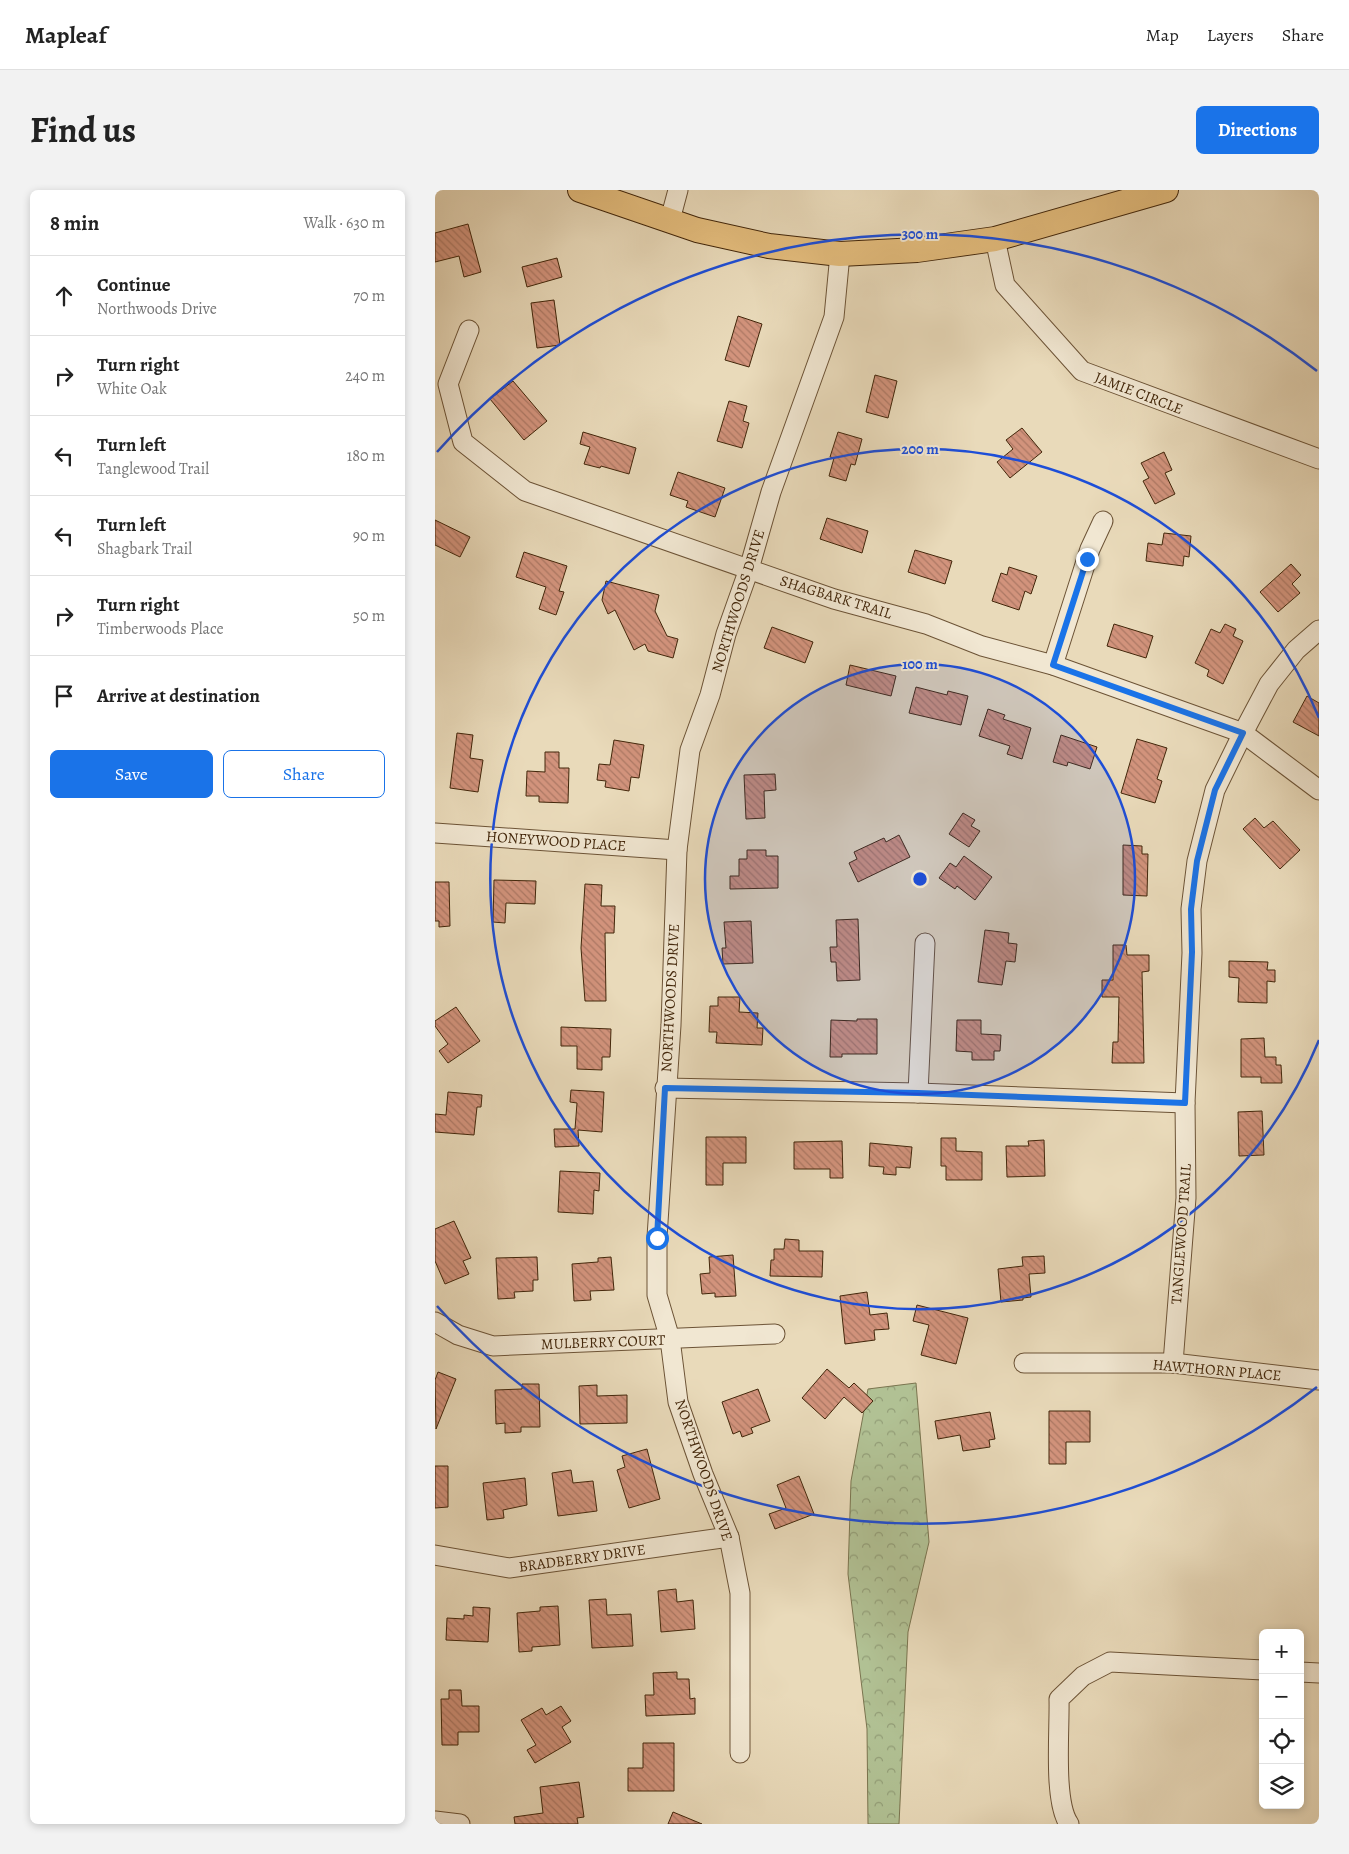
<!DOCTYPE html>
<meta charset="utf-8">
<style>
:root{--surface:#fff;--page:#f2f2f2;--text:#222;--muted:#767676;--line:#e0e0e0;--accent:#1a73e8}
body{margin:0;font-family:Alegreya,serif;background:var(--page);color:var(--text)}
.controls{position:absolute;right:15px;bottom:15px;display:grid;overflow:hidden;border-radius:8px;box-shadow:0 2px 8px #0003}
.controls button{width:45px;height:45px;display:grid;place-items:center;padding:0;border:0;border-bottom:1px solid var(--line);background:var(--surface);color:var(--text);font:25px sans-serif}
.stop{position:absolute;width:15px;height:15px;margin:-11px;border:4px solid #1a73e8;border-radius:50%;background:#fff}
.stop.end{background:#1a73e8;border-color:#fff;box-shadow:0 1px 5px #0008}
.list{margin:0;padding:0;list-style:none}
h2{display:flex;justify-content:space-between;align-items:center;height:65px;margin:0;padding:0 20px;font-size:21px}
h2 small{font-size:16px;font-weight:400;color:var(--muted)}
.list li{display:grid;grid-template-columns:32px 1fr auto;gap:15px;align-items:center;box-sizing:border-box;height:80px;padding:0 20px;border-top:1px solid var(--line)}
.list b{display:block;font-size:19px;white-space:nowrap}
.list p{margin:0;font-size:16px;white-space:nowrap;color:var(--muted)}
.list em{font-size:16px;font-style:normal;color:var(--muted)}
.actions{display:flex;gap:10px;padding:15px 20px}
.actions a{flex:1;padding:11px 0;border:1px solid var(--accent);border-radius:8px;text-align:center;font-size:18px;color:var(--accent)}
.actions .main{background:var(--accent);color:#fff}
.icon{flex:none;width:28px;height:28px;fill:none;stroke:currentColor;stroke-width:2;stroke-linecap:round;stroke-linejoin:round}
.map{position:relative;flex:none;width:884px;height:1634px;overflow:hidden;border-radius:8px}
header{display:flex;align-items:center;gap:30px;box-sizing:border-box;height:70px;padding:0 25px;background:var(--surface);border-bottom:1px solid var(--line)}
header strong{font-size:24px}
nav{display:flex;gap:28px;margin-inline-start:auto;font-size:18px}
.intro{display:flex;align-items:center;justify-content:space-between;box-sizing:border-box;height:120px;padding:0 30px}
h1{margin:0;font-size:35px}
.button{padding:12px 22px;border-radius:8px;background:var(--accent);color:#fff;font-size:18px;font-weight:700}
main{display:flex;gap:30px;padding:0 30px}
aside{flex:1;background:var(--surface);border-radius:8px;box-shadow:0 2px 8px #0003}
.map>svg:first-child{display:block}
.forest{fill:url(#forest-crowns);stroke:#7a744f}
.building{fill:url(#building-back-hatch);stroke:#42260a}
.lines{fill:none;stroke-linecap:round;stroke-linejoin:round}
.minor-casing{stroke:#6c5336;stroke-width:21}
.major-casing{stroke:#42260a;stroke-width:26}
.minor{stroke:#f1e7d2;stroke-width:19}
.major{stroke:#e4bd7d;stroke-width:24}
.route{stroke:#1a73e8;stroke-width:6}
.ring{fill:none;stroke:#1d4ed8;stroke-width:2.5}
.labels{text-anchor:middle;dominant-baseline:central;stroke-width:4;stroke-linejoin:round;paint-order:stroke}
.street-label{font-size:15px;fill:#42260a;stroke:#f1e7d2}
.centre{fill:#1d4ed8;stroke:#f1e7d2;stroke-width:2.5}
.ring-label{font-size:15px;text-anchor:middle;font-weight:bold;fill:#1d4ed8;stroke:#f1e7d2;stroke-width:4;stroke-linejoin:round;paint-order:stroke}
</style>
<header>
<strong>Mapleaf</strong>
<nav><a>Map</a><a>Layers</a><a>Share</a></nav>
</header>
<div class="intro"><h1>Find us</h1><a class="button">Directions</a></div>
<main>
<aside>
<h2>8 min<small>Walk · 630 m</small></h2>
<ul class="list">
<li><svg class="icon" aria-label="ahead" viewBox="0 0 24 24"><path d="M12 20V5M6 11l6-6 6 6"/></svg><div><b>Continue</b><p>Northwoods Drive</p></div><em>70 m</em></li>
<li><svg class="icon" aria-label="right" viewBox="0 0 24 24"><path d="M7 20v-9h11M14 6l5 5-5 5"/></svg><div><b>Turn right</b><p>White Oak</p></div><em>240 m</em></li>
<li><svg class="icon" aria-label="left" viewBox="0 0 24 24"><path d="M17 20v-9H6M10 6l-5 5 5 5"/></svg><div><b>Turn left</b><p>Tanglewood Trail</p></div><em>180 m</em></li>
<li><svg class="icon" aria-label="left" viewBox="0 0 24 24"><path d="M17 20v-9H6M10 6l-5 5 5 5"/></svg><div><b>Turn left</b><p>Shagbark Trail</p></div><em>90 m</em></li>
<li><svg class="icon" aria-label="right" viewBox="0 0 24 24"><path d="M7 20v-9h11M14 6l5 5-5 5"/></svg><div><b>Turn right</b><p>Timberwoods Place</p></div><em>50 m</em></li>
<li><svg class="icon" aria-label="arrive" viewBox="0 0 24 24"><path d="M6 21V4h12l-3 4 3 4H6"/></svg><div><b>Arrive at destination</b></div></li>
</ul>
<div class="actions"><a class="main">Save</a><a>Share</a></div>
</aside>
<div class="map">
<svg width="884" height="1634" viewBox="0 0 884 1634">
<defs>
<pattern id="forest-crowns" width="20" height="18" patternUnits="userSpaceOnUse" patternTransform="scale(1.25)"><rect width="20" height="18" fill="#b1c194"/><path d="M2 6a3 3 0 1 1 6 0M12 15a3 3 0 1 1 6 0" fill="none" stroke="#929d77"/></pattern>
<pattern id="building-back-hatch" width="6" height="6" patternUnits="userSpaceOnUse" patternTransform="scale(1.25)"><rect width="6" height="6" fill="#d2937c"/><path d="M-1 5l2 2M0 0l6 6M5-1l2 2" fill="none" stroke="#ac7864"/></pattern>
</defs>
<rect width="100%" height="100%" fill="#e9daba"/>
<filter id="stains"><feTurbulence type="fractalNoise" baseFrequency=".004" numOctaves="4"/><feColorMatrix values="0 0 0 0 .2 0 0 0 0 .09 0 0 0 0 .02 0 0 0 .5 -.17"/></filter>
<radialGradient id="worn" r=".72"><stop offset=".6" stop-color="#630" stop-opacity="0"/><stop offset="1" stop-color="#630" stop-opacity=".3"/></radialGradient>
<polygon class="forest" points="481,1193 494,1352 473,1442 464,1634 433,1634 432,1539 413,1384 416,1291 433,1199"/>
<g class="building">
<polygon points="33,34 46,82 29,87 24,66 0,72 0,43"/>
<polygon points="122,68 127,87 92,97 87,77"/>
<polygon points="119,110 125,155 102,158 96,113"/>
<polygon points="303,126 327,134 314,177 290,170"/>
<polygon points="440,185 462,191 453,228 431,222"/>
<polygon points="78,191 112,231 89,250 55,209"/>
<polygon points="294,211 312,216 308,231 314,233 307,258 282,251"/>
<polygon points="587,238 607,262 575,288 562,272 578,259 571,250"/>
<polygon points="148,242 201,258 194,284 166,276 165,278 149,274 155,257 145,254"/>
<polygon points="403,242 427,249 420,275 416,274 411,291 394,286 399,268 395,267"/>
<polygon points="729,262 737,280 730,283 740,304 720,314 708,291 714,288 706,273"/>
<polygon points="243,282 290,298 280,327 251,317 253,311 235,305"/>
<polygon points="392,328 433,341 427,363 385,349"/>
<polygon points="0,330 35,347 25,367 0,355"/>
<polygon points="729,343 756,346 754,367 749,366 748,376 711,371 713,353 727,355"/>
<polygon points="480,360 517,371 510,394 473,382"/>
<polygon points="89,362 132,376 124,401 129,402 121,425 104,419 111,397 81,387"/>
<polygon points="856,374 866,385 857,394 865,403 843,422 825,402"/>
<polygon points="574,377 602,386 596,404 590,401 584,420 557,411 566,383 572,385"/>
<polygon points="171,391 224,405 220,421 232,446 243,449 238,468 213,461 210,454 199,460 180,420 173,424 167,410"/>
<polygon points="679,434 718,446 711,468 672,456"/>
<polygon points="790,434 801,439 798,446 808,451 788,494 772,486 774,480 760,473 776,439 785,443"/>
<polygon points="337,437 378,452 370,473 329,458"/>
<polygon points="415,475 461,486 456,506 411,495"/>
<polygon points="481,497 512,505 513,501 533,506 526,535 474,523"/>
<polygon points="872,506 884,513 884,546 858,532"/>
<polygon points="553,519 570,525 568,529 596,538 587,569 572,564 575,556 544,546"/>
<polygon points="22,543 38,545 35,568 48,570 43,602 15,598"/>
<polygon points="626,545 662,557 655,579 633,572 632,576 618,572"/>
<polygon points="702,549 732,558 722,589 727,591 720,613 686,603"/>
<polygon points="179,550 209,555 204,588 196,587 194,601 170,597 171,591 162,590 164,574 175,575"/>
<polygon points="110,562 124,562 124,578 134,578 133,613 104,612 104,606 91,606 92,581 110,582"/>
<polygon points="340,584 341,600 329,601 330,628 311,629 309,585"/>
<polygon points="528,623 540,630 536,636 545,641 534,657 514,644"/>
<polygon points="820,628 829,638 838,631 865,660 845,679 808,639"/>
<polygon points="464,645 475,667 423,692 414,673 422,669 419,662 449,648 451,652"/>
<polygon points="688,655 707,656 707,664 713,664 712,706 688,705"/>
<polygon points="312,660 331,660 331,666 343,666 343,698 295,699 295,686 304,686 304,669 312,669"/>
<polygon points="529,666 557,687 540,710 522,696 520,699 504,688 515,673 521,677"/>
<polygon points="59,690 101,691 100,714 71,713 70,733 58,732"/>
<polygon points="0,692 14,692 15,736 4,737 4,731 0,731"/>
<polygon points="150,694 167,695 166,716 180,716 179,743 170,743 171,811 150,811 146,758"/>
<polygon points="423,729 425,790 402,791 401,772 396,772 395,757 402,757 401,730"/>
<polygon points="316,731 318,773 288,774 287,758 291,758 289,732"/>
<polygon points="550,740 574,743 573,753 582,754 580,772 571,771 567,795 543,792"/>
<polygon points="678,755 691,755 692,765 714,765 714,781 707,782 709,873 677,873 678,852 683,852 684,807 667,807 667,790 678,790"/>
<polygon points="794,771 833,772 832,780 840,780 840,792 832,791 832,813 803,812 804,788 794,787"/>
<polygon points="283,807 305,807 304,822 323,823 322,838 328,838 327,855 281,853 282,842 274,842 275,816 283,816"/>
<polygon points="21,817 45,851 13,873 4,861 13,854 0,836 0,831"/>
<polygon points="422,829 442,829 442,864 407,864 407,867 395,867 396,830 422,831"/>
<polygon points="522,830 546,830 546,844 566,845 565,861 559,861 559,870 537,870 537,862 521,861"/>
<polygon points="126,837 176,839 175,867 167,867 167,880 142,879 142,856 126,856"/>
<polygon points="829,848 830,867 841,867 841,875 846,875 847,893 826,893 826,887 806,887 806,849"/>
<polygon points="136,900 169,902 167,942 143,940 144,956 120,957 119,939 140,939 142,913 135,912"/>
<polygon points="13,902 47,905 46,917 42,917 39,945 0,942 0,924 11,925"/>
<polygon points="827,921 829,965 804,966 803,922"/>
<polygon points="271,947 311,947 311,973 288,973 288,995 271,995"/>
<polygon points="506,948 521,948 521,961 547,962 547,990 511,990 511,976 506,976"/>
<polygon points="609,950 610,986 572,987 571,956 594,956 593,951"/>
<polygon points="407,951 408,988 395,988 395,979 359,979 359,952"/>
<polygon points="435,953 477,957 475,978 461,977 461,985 448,984 449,977 434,976"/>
<polygon points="125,981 165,983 164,1001 159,1000 158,1024 123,1022"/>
<polygon points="19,1031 36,1068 28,1071 34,1084 10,1094 0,1071 0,1039"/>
<polygon points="350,1049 364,1050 364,1061 388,1061 387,1087 335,1086 336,1070 339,1070 339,1059 349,1059"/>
<polygon points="298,1065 301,1106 280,1107 280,1103 267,1104 265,1084 275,1083 274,1067"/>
<polygon points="609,1066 610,1083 594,1084 596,1107 588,1108 588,1110 566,1112 563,1079 588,1076 587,1067"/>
<polygon points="102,1067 103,1090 98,1090 98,1101 79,1102 80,1108 63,1109 61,1068"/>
<polygon points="176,1067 179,1100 155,1101 156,1110 139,1111 137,1074 163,1072 163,1068"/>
<polygon points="432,1102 435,1125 452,1123 454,1139 439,1140 440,1150 410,1154 405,1106"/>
<polygon points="482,1115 533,1128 521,1174 486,1165 494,1135 478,1131"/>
<polygon points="392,1179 414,1198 419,1193 438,1211 427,1223 409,1207 390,1229 367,1208"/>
<polygon points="3,1182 21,1189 1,1239 0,1190"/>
<polygon points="87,1194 104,1194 105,1237 86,1237 86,1242 70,1243 70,1233 61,1234 60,1200 87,1199"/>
<polygon points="162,1195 162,1206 192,1205 192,1233 145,1234 144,1196"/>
<polygon points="323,1199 335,1231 316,1238 318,1243 307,1247 305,1241 298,1244 287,1212"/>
<polygon points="614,1221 655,1221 655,1252 631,1252 631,1274 614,1274"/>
<polygon points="555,1222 560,1249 554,1250 555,1257 528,1261 525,1245 503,1249 500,1231"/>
<polygon points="212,1259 225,1309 194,1318 182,1280 190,1277 187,1266"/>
<polygon points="0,1276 13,1276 13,1317 0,1318"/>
<polygon points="136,1280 138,1293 158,1291 162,1321 123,1326 117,1283"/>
<polygon points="364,1286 379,1324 340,1339 334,1324 351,1318 342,1295"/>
<polygon points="90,1288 92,1315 68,1320 69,1328 52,1330 48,1293"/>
<polygon points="241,1399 242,1412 258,1410 260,1439 226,1442 223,1401"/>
<polygon points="171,1409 172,1425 196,1424 198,1456 157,1458 154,1410"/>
<polygon points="123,1416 125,1455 97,1457 97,1461 84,1462 82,1423 105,1421 105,1417"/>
<polygon points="38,1417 55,1418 53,1452 11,1450 12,1428 29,1429 29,1425 38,1426"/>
<polygon points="242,1482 242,1489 254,1489 255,1509 260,1508 260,1524 211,1526 210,1505 219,1505 218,1483"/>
<polygon points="14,1500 26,1500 27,1516 44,1516 44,1542 23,1542 23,1555 7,1555 6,1509 14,1509"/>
<polygon points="126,1516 136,1531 127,1537 136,1552 100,1573 92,1560 101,1555 86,1530 107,1518 111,1525"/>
<polygon points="208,1553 239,1553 239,1601 193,1601 193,1578 208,1578"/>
<polygon points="144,1592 149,1627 142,1628 143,1634 80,1634 79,1627 108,1623 105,1597"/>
<polygon points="238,1622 267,1634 233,1634"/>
</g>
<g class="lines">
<defs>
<g id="minor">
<polyline points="235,30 243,0"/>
<polyline points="560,49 570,95 647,181 884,269"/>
<polyline points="34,140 13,194 28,252 90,301 399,409 491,434 547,456 618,475 808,543 884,600"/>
<polyline points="618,475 655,359 668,331"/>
<polyline points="0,643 242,660"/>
<polyline points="230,898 483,903 750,913"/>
<polyline points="483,903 490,753"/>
<polyline points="0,1132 23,1145 58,1156 340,1144"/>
<polyline points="589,1173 738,1173 884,1190"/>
<polyline points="738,1173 751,1008 750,913 757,763 756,719 762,671 780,600 808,543 834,494 861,460 884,440"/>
<polyline points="0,1365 74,1378 294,1347"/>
<polyline points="865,1482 884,1483"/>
<polyline points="305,1563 305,1403 294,1347 268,1284 243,1212 235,1149 222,1105 222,1047 236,835 242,660 255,560 275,505 291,444 314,379 336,302 399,127 405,64"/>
<polyline points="0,1631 25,1634"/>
<path d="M634,1634C618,1611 625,1539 624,1509L648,1486L675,1472L828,1480"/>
</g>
<polyline id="major" points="145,0 262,40 334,56 405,64 482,60 560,49 731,0"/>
</defs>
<use href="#minor" class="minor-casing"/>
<use href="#major" class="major-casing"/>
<use href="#minor" class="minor"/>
<use href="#major" class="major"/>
</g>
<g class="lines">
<polyline class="route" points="222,1048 230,898 483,903 750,913 757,762 756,719 762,671 780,600 808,543 618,475 652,369"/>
</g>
<circle cx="485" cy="689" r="215" fill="#1d4ed8" fill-opacity=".12"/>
<g class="ring">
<circle cx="485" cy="689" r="215"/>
<path d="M884 850A430 430 0 1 1 884 528"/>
<path d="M882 1197A645 645 0 0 1 2 1116M2 262A645 645 0 0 1 882 181"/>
</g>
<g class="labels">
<g class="street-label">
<text transform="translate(704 203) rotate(21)">JAMIE CIRCLE</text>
<text transform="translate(401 407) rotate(17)">SHAGBARK TRAIL</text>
<text transform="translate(303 411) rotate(-73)">NORTHWOODS DRIVE</text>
<text transform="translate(121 651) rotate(4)">HONEYWOOD PLACE</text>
<text transform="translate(235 808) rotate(-87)">NORTHWOODS DRIVE</text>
<text transform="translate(746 1044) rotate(-86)">TANGLEWOOD TRAIL</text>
<text transform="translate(168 1152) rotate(-2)">MULBERRY COURT</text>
<text transform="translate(782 1180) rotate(5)">HAWTHORN PLACE</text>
<text transform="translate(269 1280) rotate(71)">NORTHWOODS DRIVE</text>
<text transform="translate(147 1368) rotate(-8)">BRADBERRY DRIVE</text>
</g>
</g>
<circle cx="485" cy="689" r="8" class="centre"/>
<g class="ring-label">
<text x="485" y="49">300 m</text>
<text x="485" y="264">200 m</text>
<text x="485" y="479">100 m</text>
</g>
<rect width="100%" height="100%" filter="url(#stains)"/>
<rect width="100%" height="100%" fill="url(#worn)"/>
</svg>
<div class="controls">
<button>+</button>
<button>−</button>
<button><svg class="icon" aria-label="locate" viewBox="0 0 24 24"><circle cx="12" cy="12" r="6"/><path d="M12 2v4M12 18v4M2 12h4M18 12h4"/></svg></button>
<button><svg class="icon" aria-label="layers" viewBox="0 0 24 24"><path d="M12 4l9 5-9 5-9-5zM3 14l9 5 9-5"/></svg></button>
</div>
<div class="stop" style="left:222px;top:1048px"></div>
<div class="stop end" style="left:652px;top:369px"></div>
</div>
</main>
